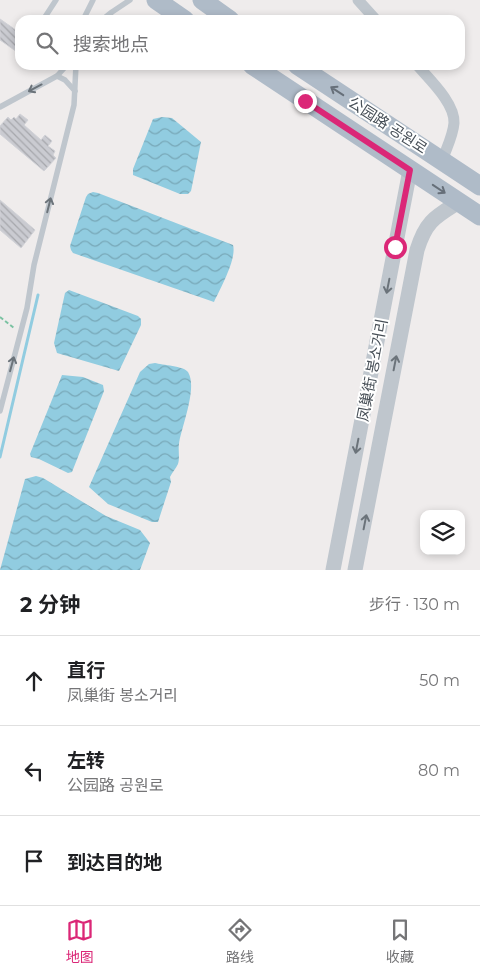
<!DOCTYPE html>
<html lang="zh">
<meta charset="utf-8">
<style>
:root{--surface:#fff;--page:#f2f2f2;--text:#202124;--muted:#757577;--line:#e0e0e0;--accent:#db2777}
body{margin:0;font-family:Montserrat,"Noto Sans SC","Noto Sans KR",sans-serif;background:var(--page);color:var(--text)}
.controls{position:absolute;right:15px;bottom:15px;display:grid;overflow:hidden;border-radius:10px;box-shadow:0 2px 8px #0003}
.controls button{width:45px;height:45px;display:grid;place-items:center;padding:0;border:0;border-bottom:1px solid var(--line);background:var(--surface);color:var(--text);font:25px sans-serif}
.stop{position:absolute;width:15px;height:15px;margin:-11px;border:4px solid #db2777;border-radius:50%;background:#fff}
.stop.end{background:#db2777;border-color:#fff;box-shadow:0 1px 5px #0008}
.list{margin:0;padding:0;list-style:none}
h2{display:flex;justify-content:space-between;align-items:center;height:65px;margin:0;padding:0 20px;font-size:21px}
h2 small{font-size:16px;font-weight:400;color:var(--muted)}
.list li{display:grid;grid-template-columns:32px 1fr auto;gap:15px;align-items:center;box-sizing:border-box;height:90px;padding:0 20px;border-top:1px solid var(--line)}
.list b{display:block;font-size:19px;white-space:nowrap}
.list p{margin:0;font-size:16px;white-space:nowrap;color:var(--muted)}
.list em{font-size:16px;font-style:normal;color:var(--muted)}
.icon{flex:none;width:28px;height:28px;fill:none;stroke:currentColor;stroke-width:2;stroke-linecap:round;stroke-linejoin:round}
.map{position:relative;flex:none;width:480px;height:570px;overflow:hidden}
.search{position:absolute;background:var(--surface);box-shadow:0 2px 8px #0003;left:15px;right:15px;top:15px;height:55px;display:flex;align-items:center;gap:12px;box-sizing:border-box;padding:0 18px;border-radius:15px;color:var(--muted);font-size:19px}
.sheet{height:335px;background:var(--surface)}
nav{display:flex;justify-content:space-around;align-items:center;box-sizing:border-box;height:70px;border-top:1px solid var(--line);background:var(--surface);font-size:14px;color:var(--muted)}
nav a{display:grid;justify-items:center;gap:2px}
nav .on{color:var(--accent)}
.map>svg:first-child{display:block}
.water{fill:url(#water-waves)}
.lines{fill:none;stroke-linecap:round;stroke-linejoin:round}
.stream{stroke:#91cce0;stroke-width:3}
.building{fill:url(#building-back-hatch);stroke:#d1d2d7}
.path{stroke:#7bc2a2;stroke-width:2;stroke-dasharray:4 2.5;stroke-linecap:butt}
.service{stroke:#bfc6cd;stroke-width:5.5}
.minor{stroke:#bfc6cd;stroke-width:11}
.tertiary{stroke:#bfc6cd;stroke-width:15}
.primary{stroke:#afbbc8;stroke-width:19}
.oneway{stroke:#6b737a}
.oneway2{stroke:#666f79}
.route{stroke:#db2777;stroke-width:6}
.labels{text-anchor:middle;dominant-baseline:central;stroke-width:4;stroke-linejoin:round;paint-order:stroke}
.street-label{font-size:15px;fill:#474f57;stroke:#fff}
</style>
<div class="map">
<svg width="480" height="570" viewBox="0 0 480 570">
<defs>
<pattern id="water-waves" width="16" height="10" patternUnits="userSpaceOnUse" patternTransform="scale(1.25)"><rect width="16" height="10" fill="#91cce0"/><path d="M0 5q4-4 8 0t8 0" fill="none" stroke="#78a8b8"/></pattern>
<pattern id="building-back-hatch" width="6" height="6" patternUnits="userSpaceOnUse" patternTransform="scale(1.25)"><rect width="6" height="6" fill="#cacbd1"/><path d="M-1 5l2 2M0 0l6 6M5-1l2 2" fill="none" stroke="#a6a7ac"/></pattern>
</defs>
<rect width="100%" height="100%" fill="#efecec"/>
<g class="water">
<polygon points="162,117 172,118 201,142 191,191 188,194 180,194 133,175 133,169 153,119"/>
<path d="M93,192L98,193L233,245C237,259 220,289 214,302L73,253L71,250L70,246L86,197L88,194Z"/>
<polygon points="69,290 138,316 141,319 141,325 119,371 57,353 54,343 65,293"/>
<path d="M155,363C162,365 184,366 188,372C198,388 181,428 179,444C178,450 180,458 178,464C176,468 172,473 170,477L171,482L158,522H152L108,504L89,487L140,372L149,364Z"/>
<polygon points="62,375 83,377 103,385 104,391 72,472 68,473 39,459 31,457 30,454"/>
<polygon points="36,476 43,478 106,516 140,530 150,543 140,570 0,570 25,479"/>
</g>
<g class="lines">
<polyline class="stream" points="0,457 38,295"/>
</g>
<g class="building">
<polygon points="0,19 20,33 20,54 0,40"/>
<polygon points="20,114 28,120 24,125 41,140 45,135 52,141 48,146 55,151 53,155 56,158 44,171 0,134 0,126 8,117 11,120 14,117 16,119"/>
<polygon points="0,200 35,230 21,248 0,230"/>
</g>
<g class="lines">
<polyline class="path" points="0,317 14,328"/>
<g class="service">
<polyline points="43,20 56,0"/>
<polyline points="83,20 93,0"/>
<polyline points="102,20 112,12 130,0"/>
<polyline points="57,76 65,80 75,91"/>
<polyline points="0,107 57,76 67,65"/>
<polyline points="0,411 27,308 34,265 74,105 76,65"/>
</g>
<g class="minor">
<polyline points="358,0 376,20"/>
<path d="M417,65C429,79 455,103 454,123C453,136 446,149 442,161"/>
</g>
<g class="tertiary">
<polyline points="333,570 410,170"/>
<path d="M355,570L417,250C426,221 435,217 459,202"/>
</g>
<g class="primary">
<polyline points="156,0 185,20"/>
<polyline points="202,0 230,20"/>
<polyline points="252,65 480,216"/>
<polyline points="297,65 480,186"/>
</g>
</g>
<defs><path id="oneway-shaft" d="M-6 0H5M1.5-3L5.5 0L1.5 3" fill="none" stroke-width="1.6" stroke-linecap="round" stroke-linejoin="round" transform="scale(1.25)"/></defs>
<g class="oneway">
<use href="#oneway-shaft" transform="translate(35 88) rotate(152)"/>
<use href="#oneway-shaft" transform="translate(49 205) rotate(-76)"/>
<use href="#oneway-shaft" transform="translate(388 286) rotate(101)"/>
<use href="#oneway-shaft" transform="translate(395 363) rotate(-79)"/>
<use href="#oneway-shaft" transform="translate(12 364) rotate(-75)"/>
<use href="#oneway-shaft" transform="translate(357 446) rotate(101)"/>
<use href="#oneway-shaft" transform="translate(365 522) rotate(-79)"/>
</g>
<g class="oneway2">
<use href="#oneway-shaft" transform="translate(337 91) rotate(-147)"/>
<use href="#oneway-shaft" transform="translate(439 189) rotate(34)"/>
</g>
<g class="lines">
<polyline class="route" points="305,101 410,170 395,247"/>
</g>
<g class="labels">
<g class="street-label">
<text transform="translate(388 125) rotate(33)">公园路 공원로</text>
<text transform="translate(372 370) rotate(-79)">凤巢街 봉소거리</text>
</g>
</g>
</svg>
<div class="controls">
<button><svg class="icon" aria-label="layers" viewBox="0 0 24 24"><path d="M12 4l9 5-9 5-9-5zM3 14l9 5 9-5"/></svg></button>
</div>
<div class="stop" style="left:395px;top:247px"></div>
<div class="stop end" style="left:305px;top:101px"></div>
<div class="search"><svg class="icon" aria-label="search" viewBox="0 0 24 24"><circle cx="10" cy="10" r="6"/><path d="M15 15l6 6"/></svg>搜索地点</div>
</div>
<section class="sheet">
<h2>2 分钟<small>步行 · 130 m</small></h2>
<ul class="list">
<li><svg class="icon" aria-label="ahead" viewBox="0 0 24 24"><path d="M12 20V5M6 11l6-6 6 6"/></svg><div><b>直行</b><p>凤巢街 봉소거리</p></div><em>50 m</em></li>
<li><svg class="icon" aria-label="left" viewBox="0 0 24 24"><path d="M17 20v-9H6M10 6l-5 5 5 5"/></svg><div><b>左转</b><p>公园路 공원로</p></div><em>80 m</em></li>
<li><svg class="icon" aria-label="arrive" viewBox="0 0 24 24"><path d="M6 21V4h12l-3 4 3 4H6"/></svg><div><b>到达目的地</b></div></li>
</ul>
</section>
<nav>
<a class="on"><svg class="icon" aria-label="map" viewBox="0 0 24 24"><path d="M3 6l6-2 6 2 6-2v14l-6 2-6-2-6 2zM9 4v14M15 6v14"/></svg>地图</a>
<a><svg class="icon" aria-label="directions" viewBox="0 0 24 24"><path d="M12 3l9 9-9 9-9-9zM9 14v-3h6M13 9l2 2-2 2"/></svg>路线</a>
<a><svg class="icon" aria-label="saved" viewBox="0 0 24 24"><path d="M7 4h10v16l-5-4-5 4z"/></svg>收藏</a>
</nav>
